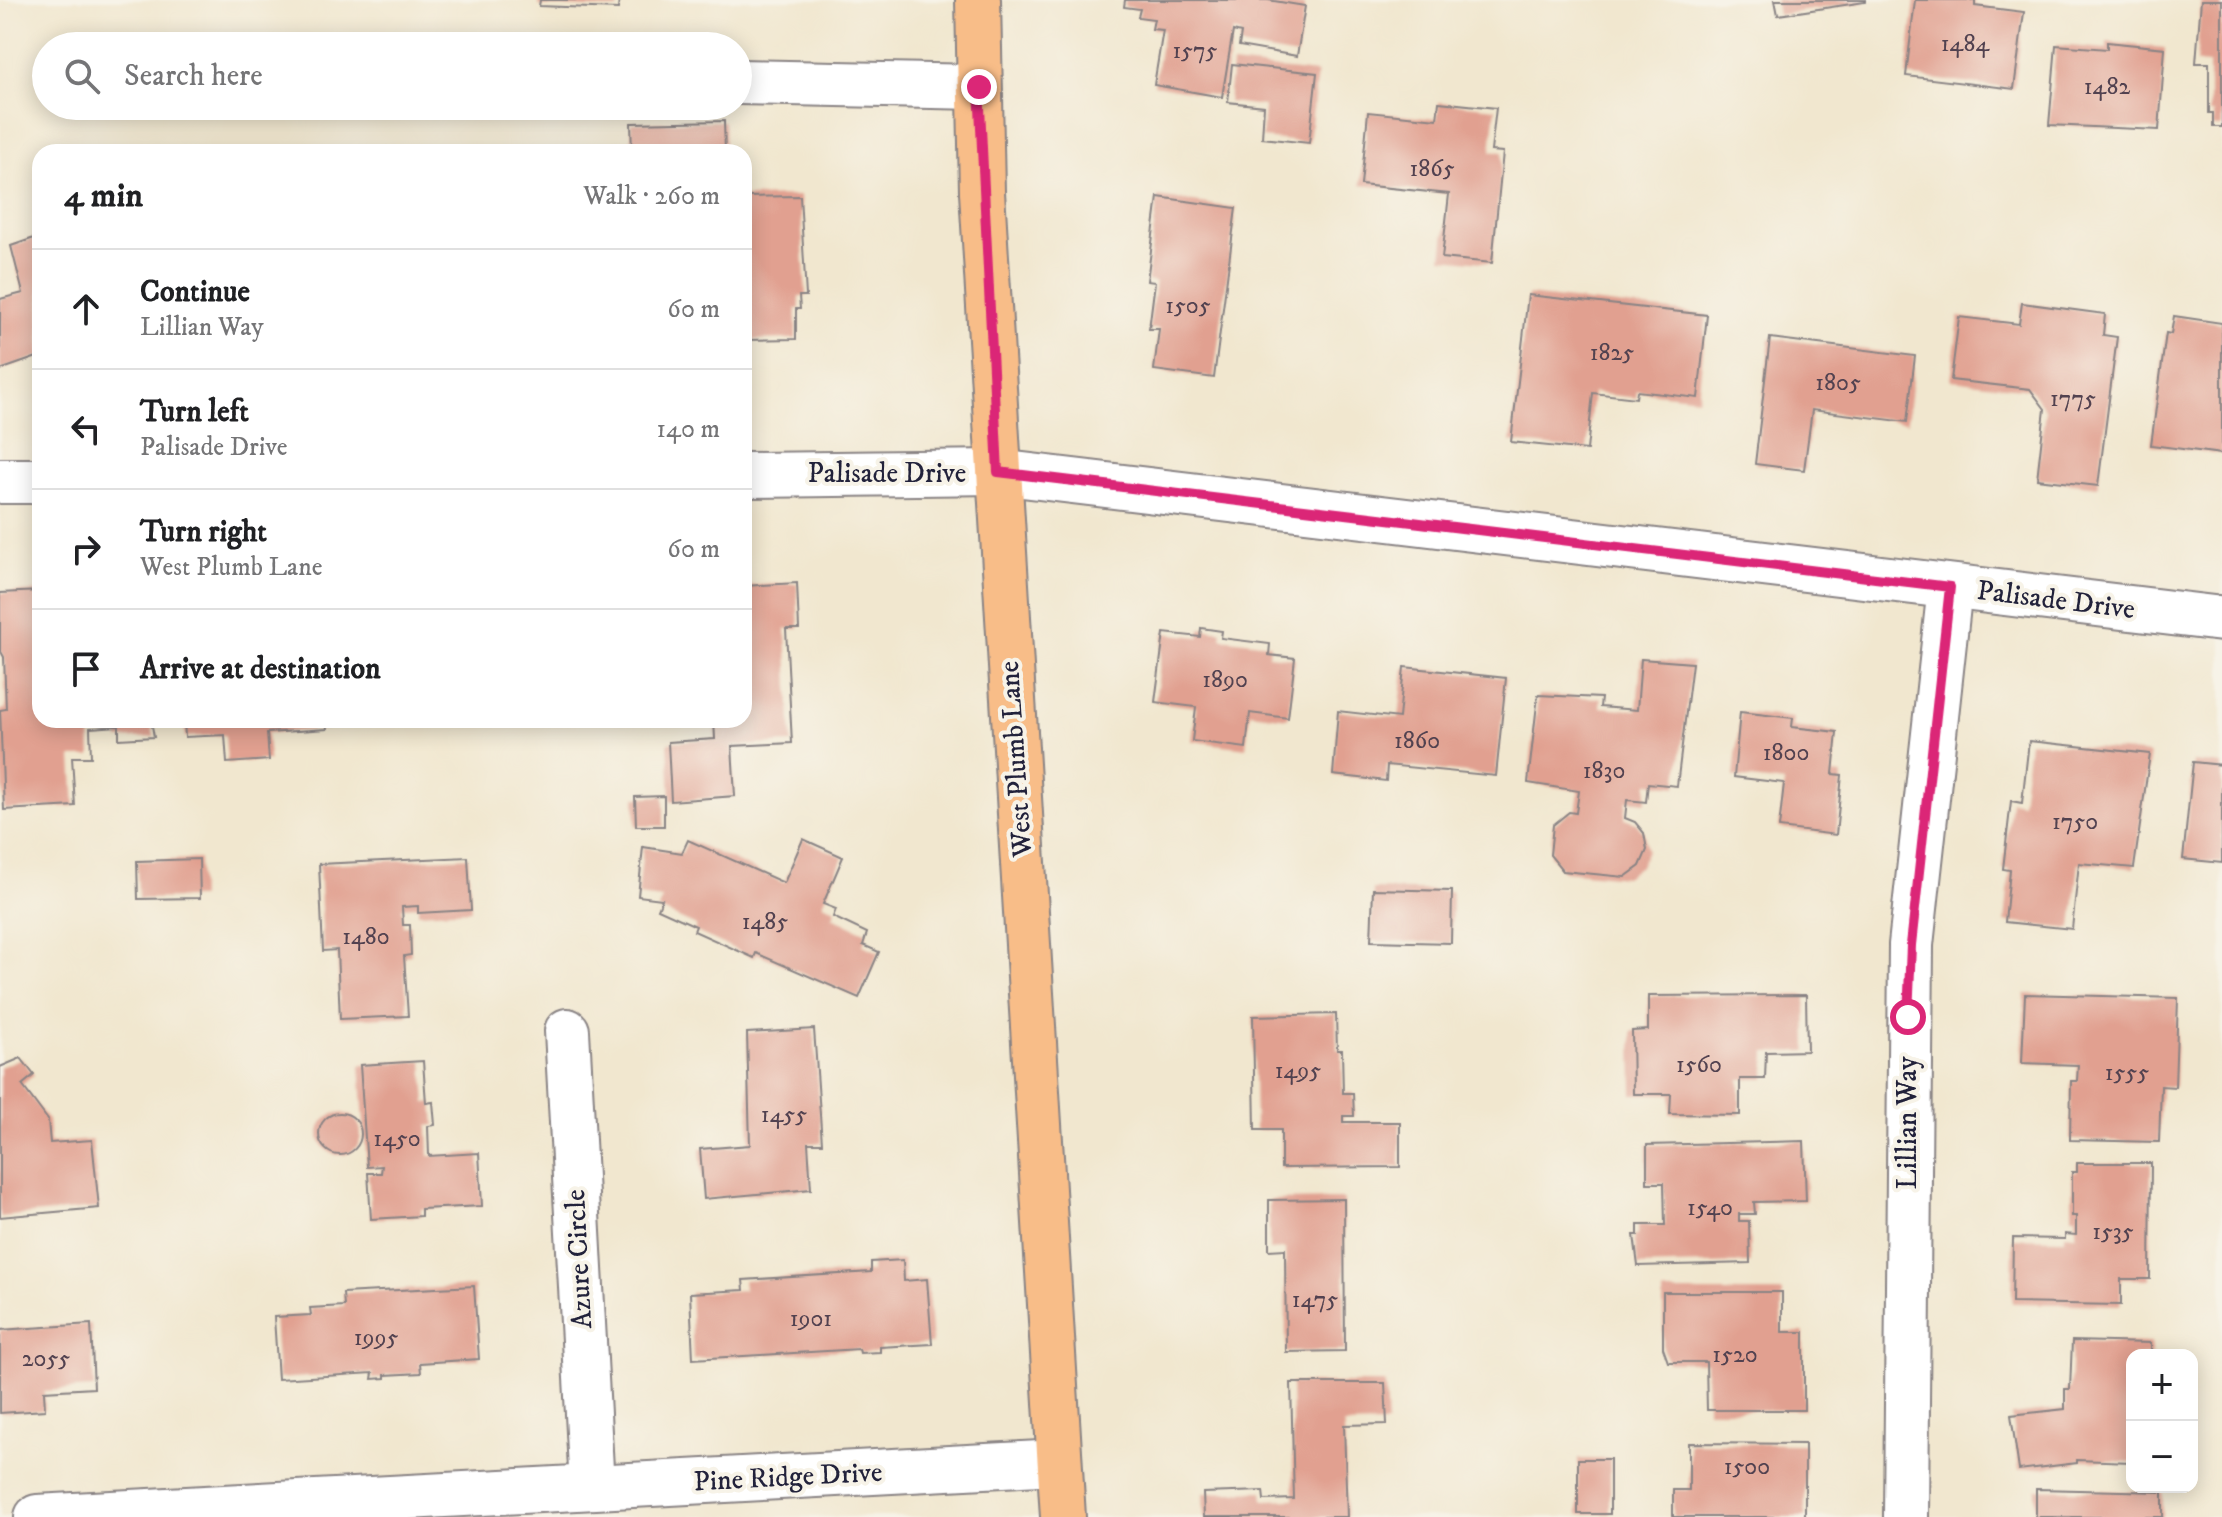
<!DOCTYPE html>
<meta charset="utf-8">
<style>
:root{--surface:#fff;--page:#f2f2f2;--text:#202124;--muted:#757577;--line:#e0e0e0}
body{margin:0;font-family:"IM FELL DW Pica",serif;background:var(--page);color:var(--text)}
.controls{position:absolute;right:24px;bottom:24px;display:grid;overflow:hidden;border-radius:16px;box-shadow:0 4px 20px #0003}
.controls button{width:72px;height:72px;display:grid;place-items:center;padding:0;border:0;border-bottom:2px solid var(--line);background:var(--surface);color:var(--text);font:40px sans-serif}
.stop{position:absolute;width:24px;height:24px;margin:-18px;border:6px solid #db2777;border-radius:50%;background:#fff}
.stop.end{background:#db2777;border-color:#fff;box-shadow:0 2px 8px #0008}
.list{margin:0;padding:0;list-style:none}
h2{display:flex;justify-content:space-between;align-items:center;height:104px;margin:0;padding:0 32px;font-size:34px}
h2 small{font-size:26px;font-weight:400;color:var(--muted)}
.list li{display:grid;grid-template-columns:52px 1fr auto;gap:24px;align-items:center;box-sizing:border-box;height:120px;padding:0 32px;border-top:2px solid var(--line)}
.list b{display:block;font-size:30px;white-space:nowrap}
.list p{margin:0;font-size:26px;white-space:nowrap;color:var(--muted)}
.list em{font-size:26px;font-style:normal;color:var(--muted)}
.icon{flex:none;width:44px;height:44px;fill:none;stroke:currentColor;stroke-width:2;stroke-linecap:round;stroke-linejoin:round}
.map{position:relative;flex:none;width:2222px;height:1517px;overflow:hidden}
.search{position:absolute;background:var(--surface);box-shadow:0 4px 20px #0003;left:32px;top:32px;width:720px;height:88px;display:flex;align-items:center;gap:20px;box-sizing:border-box;padding:0 28px;border-radius:44px;color:var(--muted);font-size:30px}
.panel{position:absolute;background:var(--surface);box-shadow:0 4px 20px #0003;left:32px;top:144px;width:720px;height:584px;border-radius:24px}
.map>svg:first-child{display:block}
.building{fill:#e1a090}
.lines{fill:none;stroke-linecap:round;stroke-linejoin:round}
.minor-casing{stroke:#8a8485;stroke-width:48}
.major-casing{stroke:#8a8485;stroke-width:48}
.minor{stroke:#fff;stroke-width:44}
.major{stroke:#f8bd88;stroke-width:44}
.route{stroke:#db2777;stroke-width:10}
.labels{text-anchor:middle;dominant-baseline:central;stroke-width:8;stroke-linejoin:round;paint-order:stroke}
.number-label{font-size:24px;fill:#524250}
.street-label{font-size:28px;fill:#22223b;stroke:#f7f3e8}
</style>
<div class="map">
<svg width="2222" height="1517" viewBox="0 0 2222 1517">
<rect width="100%" height="100%" fill="#f7f3e8"/>
<filter id="ink" filterUnits="userSpaceOnUse"><feTurbulence type="fractalNoise" baseFrequency=".0125" numOctaves="2"/><feDisplacementMap in="SourceGraphic" scale="16" xChannelSelector="R" yChannelSelector="G"/><feConvolveMatrix kernelMatrix="1 2 1 2 8 2 1 2 1" color-interpolation-filters="sRGB"/></filter>
<filter id="wash" filterUnits="userSpaceOnUse"><feTurbulence type="fractalNoise" baseFrequency=".006" numOctaves="4" result="noise"/><feDisplacementMap in="SourceGraphic" scale="32" xChannelSelector="R" yChannelSelector="G"/><feGaussianBlur stdDeviation="1.8" result="paint"/><feColorMatrix in="noise" values="0 0 0 0 0 0 0 0 0 0 0 0 0 0 0 0 0 1.4 0 .05"/><feComposite in="paint" operator="in"/></filter>
<g filter="url(#wash)">
<rect width="100%" height="100%" fill="#f1e7cf"/>
<g id="blocks">
<g class="building">
<polygon points="540,0 619,0 618,9 539,6"/>
<polygon points="1125,0 1268,0 1305,6 1297,56 1239,46 1241,33 1233,31 1222,97 1154,85 1163,30 1152,29 1154,19 1138,17 1140,9 1124,7"/>
<polygon points="1775,0 1865,0 1865,2 1778,15"/>
<polygon points="1915,0 1975,0 1975,6 2024,12 2014,89 1906,76"/>
<polygon points="2201,0 2222,0 2222,127 2213,127 2213,113 2209,113 2209,63 2196,63"/>
<polygon points="2107,42 2165,48 2159,130 2049,125 2056,45 2107,49"/>
<polygon points="1232,64 1317,73 1309,143 1262,138 1264,106 1228,102"/>
<polygon points="1439,102 1496,108 1491,151 1503,152 1492,263 1442,258 1449,194 1361,185 1368,112 1437,119"/>
<polygon points="724,121 725,152 632,152 631,123"/>
<polygon points="800,196 806,296 799,296 800,309 796,309 796,339 744,340 744,197"/>
<polygon points="1158,197 1236,208 1214,378 1154,370 1159,329 1149,329 1155,282 1147,281"/>
<polygon points="40,236 40,356 0,370 0,299 23,293 11,246"/>
<polygon points="1528,295 1707,315 1698,398 1637,391 1636,398 1593,393 1587,450 1511,442"/>
<polygon points="2022,303 2105,314 2103,335 2117,337 2098,486 2037,479 2045,409 2030,389 1951,380 1959,317 2019,324"/>
<polygon points="2174,316 2222,323 2222,454 2151,445 2166,333 2171,334"/>
<polygon points="1770,338 1915,356 1907,422 1812,410 1804,470 1755,464"/>
<polygon points="797,583 799,629 786,629 792,743 732,746 735,796 671,801 668,742 715,739 714,720 744,720 744,586"/>
<polygon points="40,591 40,720 151,720 154,737 119,739 119,726 90,728 91,757 72,757 75,806 4,810 0,710 6,709 4,657 0,650 0,593"/>
<polygon points="1201,628 1222,631 1221,638 1270,644 1269,655 1295,658 1288,718 1250,713 1246,748 1192,741 1196,707 1155,702 1164,633 1200,637"/>
<polygon points="1641,659 1692,663 1677,786 1648,783 1646,802 1627,800 1625,818 1635,822 1644,833 1647,850 1640,866 1625,877 1563,871 1550,855 1553,825 1569,812 1576,813 1579,791 1528,783 1538,695 1601,698 1600,707 1637,710"/>
<polygon points="1404,667 1506,678 1496,776 1387,765 1386,781 1333,775 1338,711 1399,718"/>
<polygon points="1740,712 1793,718 1792,727 1837,732 1833,774 1842,775 1836,835 1779,828 1784,783 1734,777"/>
<polygon points="184,720 326,720 327,729 267,733 269,760 227,763 225,735 185,737"/>
<polygon points="2029,741 2150,754 2134,868 2079,863 2072,929 2005,922 2010,870 2003,869 2011,801 2022,803"/>
<polygon points="2193,762 2222,765 2222,863 2183,859"/>
<polygon points="664,796 664,826 636,826 635,797"/>
<polygon points="803,839 843,857 823,904 836,909 833,917 867,933 863,945 879,952 859,998 756,953 754,958 694,931 696,926 658,909 662,899 638,896 643,847 682,853 688,840 784,883"/>
<polygon points="468,857 471,910 418,913 418,906 402,907 403,925 410,925 411,955 404,956 408,1016 340,1019 337,950 323,951 319,864"/>
<polygon points="199,859 200,898 138,899 137,861"/>
<polygon points="1373,889 1452,891 1451,943 1371,941"/>
<polygon points="2025,994 2178,998 2175,1087 2161,1086 2159,1142 2070,1140 2071,1081 2077,1081 2078,1065 2022,1063"/>
<polygon points="1806,995 1807,1051 1766,1052 1765,1079 1740,1079 1740,1115 1670,1114 1671,1094 1633,1094 1632,1031 1648,1030 1648,996"/>
<polygon points="1336,1014 1337,1050 1342,1050 1343,1093 1353,1093 1354,1116 1343,1116 1343,1122 1400,1122 1400,1167 1281,1168 1281,1130 1255,1130 1253,1016"/>
<polygon points="814,1029 822,1143 808,1143 811,1189 704,1199 700,1149 750,1145 747,1033"/>
<polygon points="21,1058 34,1075 22,1085 48,1120 50,1143 92,1140 99,1208 0,1217 0,1067"/>
<polygon points="423,1061 426,1103 433,1102 435,1125 428,1126 429,1156 479,1153 482,1206 421,1209 421,1216 371,1219 368,1173 381,1173 382,1166 367,1167 360,1065"/>
<circle cx="340" cy="1134" r="21"/>
<polygon points="1804,1141 1806,1201 1754,1202 1755,1214 1739,1214 1739,1221 1749,1221 1750,1263 1638,1266 1634,1235 1638,1235 1638,1225 1665,1225 1664,1183 1647,1183 1647,1145"/>
<polygon points="2077,1163 2151,1163 2150,1279 2121,1279 2121,1305 2012,1303 2013,1238 2065,1239 2065,1234 2076,1235 2076,1216 2072,1216 2072,1172 2077,1172"/>
<polygon points="1344,1199 1345,1351 1286,1352 1285,1249 1269,1250 1269,1200"/>
<polygon points="903,1260 904,1281 927,1279 932,1344 880,1347 880,1352 860,1353 859,1349 693,1359 690,1293 744,1290 743,1280 871,1272 871,1262"/>
<polygon points="474,1286 479,1359 420,1363 421,1373 385,1375 385,1378 372,1379 373,1373 278,1379 274,1317 311,1315 310,1308 344,1306 343,1293"/>
<polygon points="1663,1292 1782,1292 1782,1332 1804,1332 1804,1410 1707,1410 1706,1362 1668,1362 1663,1348"/>
<polygon points="91,1324 94,1388 44,1391 45,1410 0,1413 0,1330"/>
<polygon points="2072,1341 2151,1343 2151,1355 2132,1355 2132,1462 2077,1460 2077,1463 2019,1470 2011,1415 2065,1409 2065,1389 2070,1389"/>
<polygon points="1291,1383 1385,1383 1387,1424 1344,1425 1347,1517 1204,1517 1203,1493 1263,1491 1264,1500 1294,1499"/>
<polygon points="1689,1443 1805,1444 1805,1517 1673,1517 1673,1490 1689,1490"/>
<rect x="1578" y="1459" width="32" height="55"/>
<polygon points="2036,1489 2163,1492 2163,1517 2036,1517"/>
</g>
</g>
</g>
<g filter="url(#ink)">
<use href="#blocks" fill-opacity="0" stroke="#8a8485" stroke-width="2"/>
<g class="lines">
<defs>
<g id="minor">
<polyline points="738,82 979,87"/>
<polyline points="744,475 998,472 2222,619"/>
<polyline points="0,481 40,481"/>
<polyline points="567,1031 592,1487"/>
<polyline points="37,1517 1059,1462"/>
<polyline points="1906,1517 1911,945 1950,587"/>
</g>
<polyline id="major" points="978,0 982,192 1063,1517"/>
</defs>
<use href="#minor" class="minor-casing"/>
<use href="#major" class="major-casing"/>
<use href="#minor" class="minor"/>
<use href="#major" class="major"/>
</g>
</g>
<g class="lines" filter="url(#ink)">
<polyline class="route" points="979,87 998,472 1950,587 1911,945 1908,1017"/>
</g>
<g class="labels">
<g class="number-label">
<text x="1965" y="44">1484</text>
<text x="1195" y="51">1575</text>
<text x="2107" y="87">1482</text>
<text x="1432" y="169">1865</text>
<text x="1188" y="306">1505</text>
<text x="1612" y="353">1825</text>
<text x="1838" y="383">1805</text>
<text x="2073" y="399">1775</text>
<text x="1225" y="680">1890</text>
<text x="1417" y="741">1860</text>
<text x="1786" y="753">1800</text>
<text x="1604" y="771">1830</text>
<text x="2075" y="822">1750</text>
<text x="765" y="922">1485</text>
<text x="366" y="937">1480</text>
<text x="1699" y="1065">1560</text>
<text x="1298" y="1071">1495</text>
<text x="2127" y="1073">1555</text>
<text x="784" y="1115">1455</text>
<text x="397" y="1139">1450</text>
<text x="1710" y="1208">1540</text>
<text x="2113" y="1232">1535</text>
<text x="1315" y="1300">1475</text>
<text x="811" y="1319">1901</text>
<text x="376" y="1338">1995</text>
<text x="1735" y="1355">1520</text>
<text x="46" y="1359">2055</text>
<text x="1747" y="1467">1500</text>
</g>
<g class="street-label">
<text x="887" y="473">Palisade Drive</text>
<text transform="translate(2056 600) rotate(7)">Palisade Drive</text>
<text transform="translate(1016 759) rotate(-94)">West Plumb Lane</text>
<text transform="translate(1907 1123) rotate(-90)">Lillian Way</text>
<text transform="translate(579 1259) rotate(-93)">Azure Circle</text>
<text transform="translate(788 1477) rotate(-3)">Pine Ridge Drive</text>
</g>
</g>
</svg>
<div class="controls">
<button>+</button>
<button>−</button>
</div>
<div class="stop" style="left:1908px;top:1017px"></div>
<div class="stop end" style="left:979px;top:87px"></div>
<div class="search"><svg class="icon" aria-label="search" viewBox="0 0 24 24"><circle cx="10" cy="10" r="6"/><path d="M15 15l6 6"/></svg>Search here</div>
<section class="panel">
<h2>4 min<small>Walk · 260 m</small></h2>
<ul class="list">
<li><svg class="icon" aria-label="ahead" viewBox="0 0 24 24"><path d="M12 20V5M6 11l6-6 6 6"/></svg><div><b>Continue</b><p>Lillian Way</p></div><em>60 m</em></li>
<li><svg class="icon" aria-label="left" viewBox="0 0 24 24"><path d="M17 20v-9H6M10 6l-5 5 5 5"/></svg><div><b>Turn left</b><p>Palisade Drive</p></div><em>140 m</em></li>
<li><svg class="icon" aria-label="right" viewBox="0 0 24 24"><path d="M7 20v-9h11M14 6l5 5-5 5"/></svg><div><b>Turn right</b><p>West Plumb Lane</p></div><em>60 m</em></li>
<li><svg class="icon" aria-label="arrive" viewBox="0 0 24 24"><path d="M6 21V4h12l-3 4 3 4H6"/></svg><div><b>Arrive at destination</b></div></li>
</ul>
</section>
</div>
